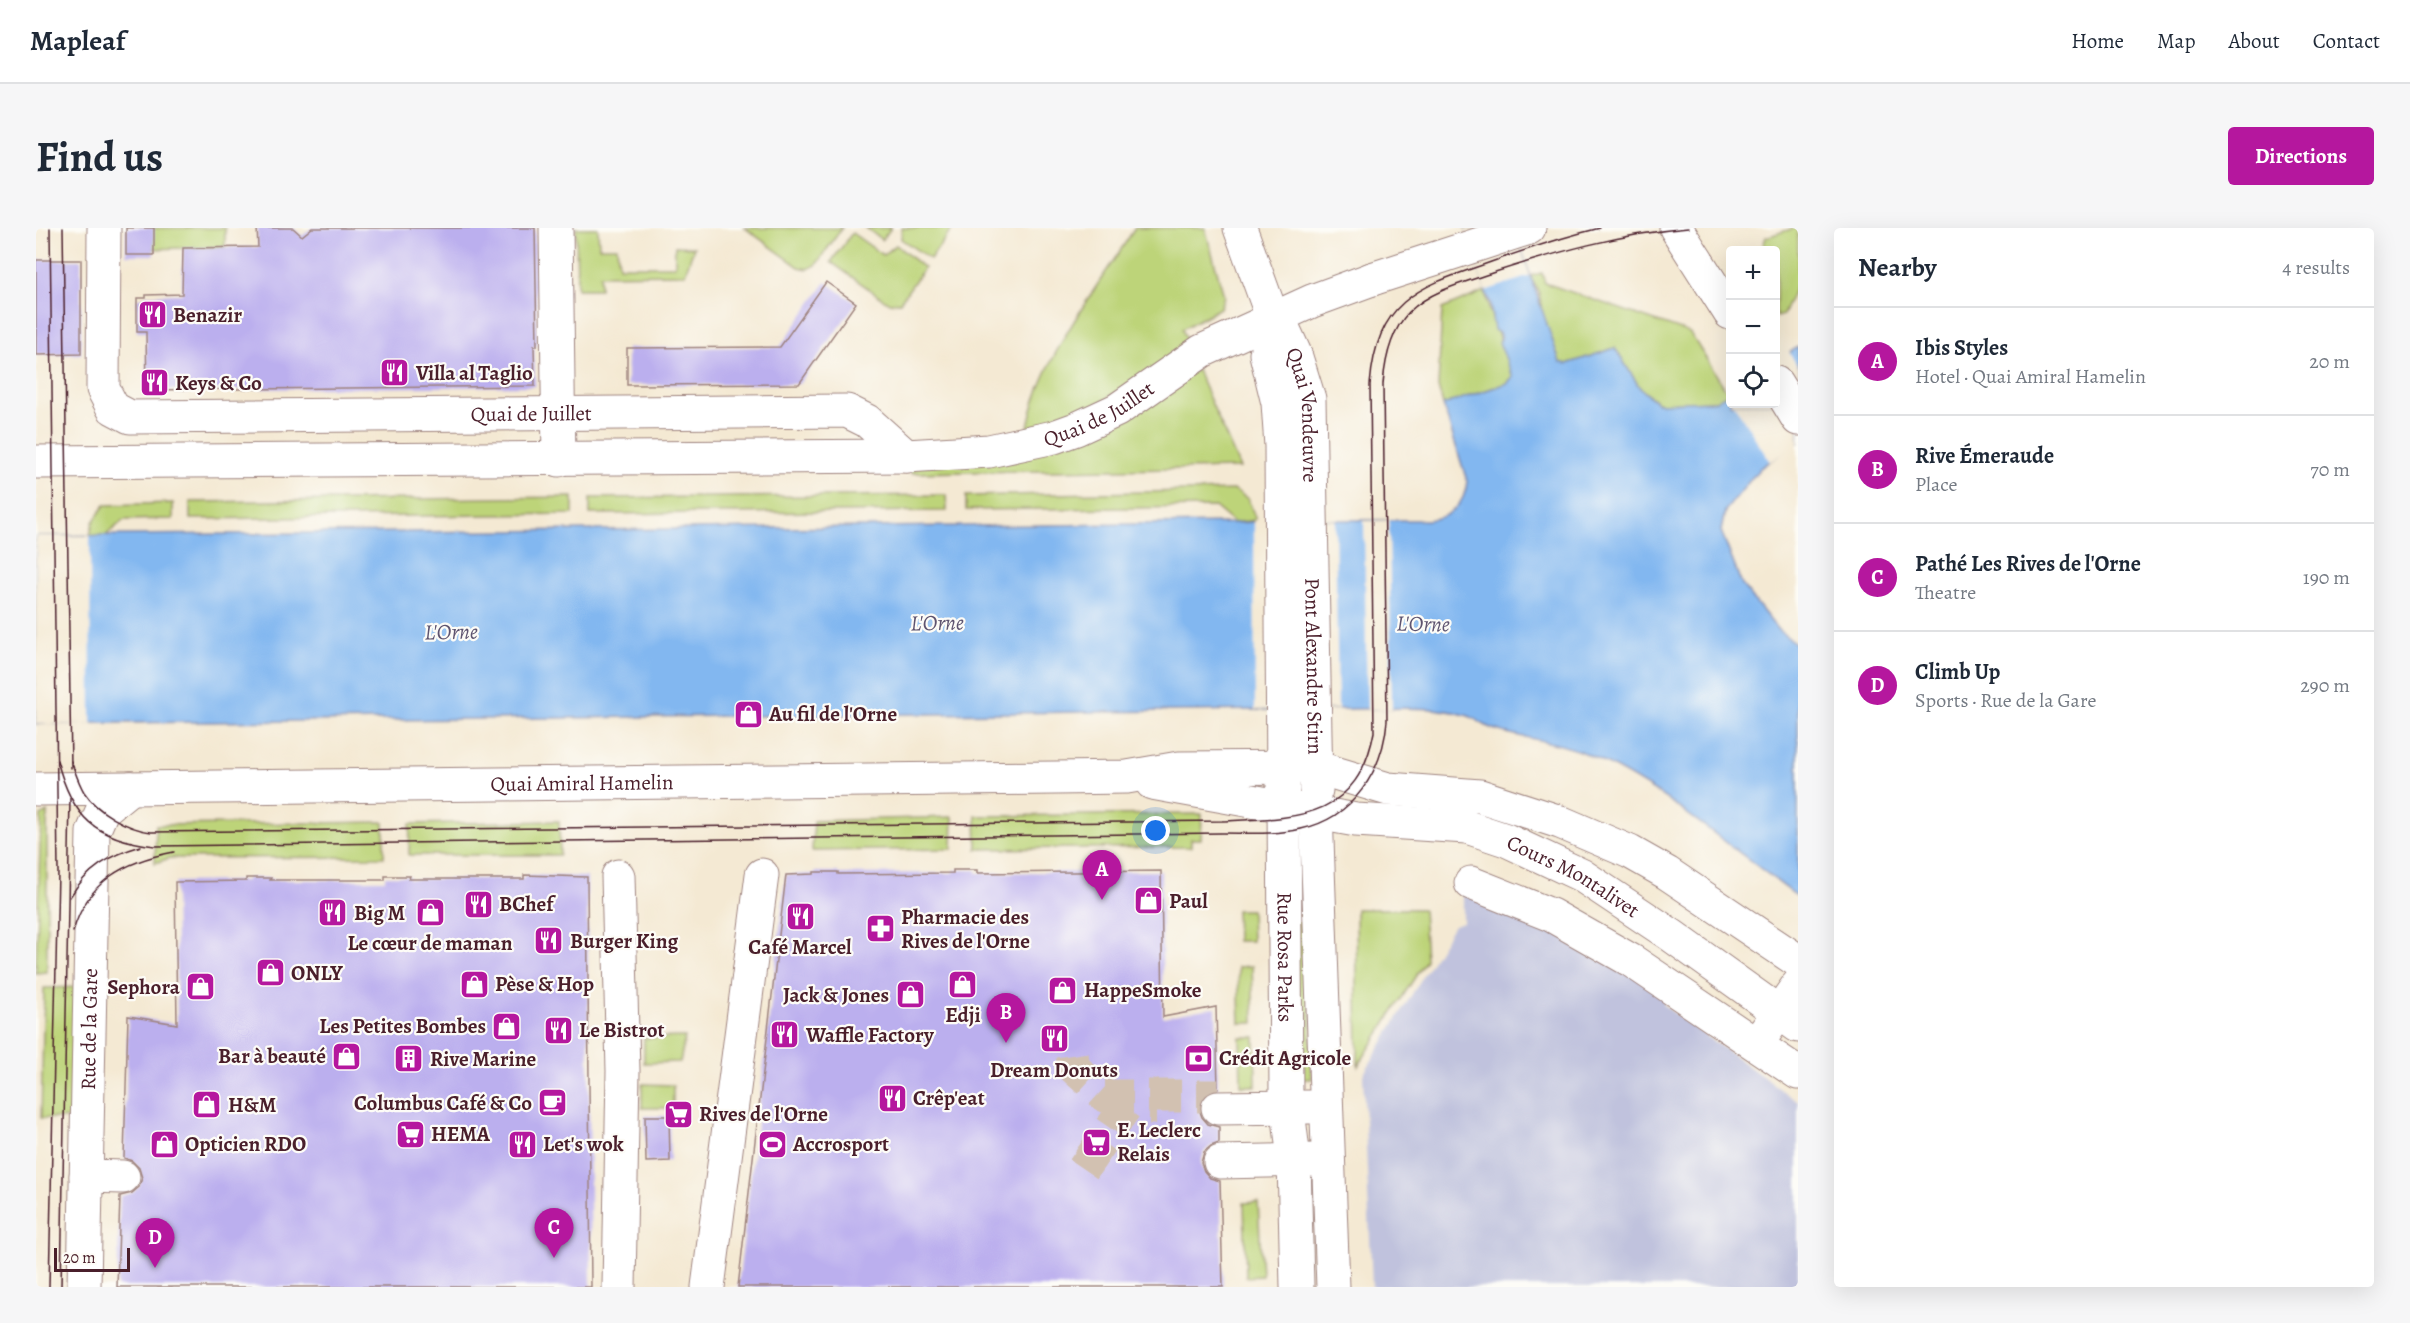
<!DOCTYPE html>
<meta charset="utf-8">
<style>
:root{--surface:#fff;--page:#f6f6f7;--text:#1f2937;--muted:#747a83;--line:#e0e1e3;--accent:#b5179e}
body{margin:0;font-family:Alegreya,serif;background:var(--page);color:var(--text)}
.controls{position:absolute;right:18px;top:18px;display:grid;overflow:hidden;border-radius:6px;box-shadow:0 6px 24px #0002}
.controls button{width:54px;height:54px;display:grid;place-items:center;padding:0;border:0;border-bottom:2px solid var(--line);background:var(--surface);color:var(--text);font:30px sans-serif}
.scale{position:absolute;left:18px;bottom:15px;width:76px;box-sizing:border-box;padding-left:6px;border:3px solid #4a1f2b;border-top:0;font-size:16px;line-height:21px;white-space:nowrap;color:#4a1f2b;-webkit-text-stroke:4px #fdfcf7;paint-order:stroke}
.you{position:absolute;left:1120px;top:603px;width:21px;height:21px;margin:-15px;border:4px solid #fff;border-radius:50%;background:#1a73e8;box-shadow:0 0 0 9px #1a73e833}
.badge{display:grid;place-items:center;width:39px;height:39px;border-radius:50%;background:var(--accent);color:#fff;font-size:20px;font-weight:700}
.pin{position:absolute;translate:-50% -50px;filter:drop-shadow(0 2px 3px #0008)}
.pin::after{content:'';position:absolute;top:32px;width:21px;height:18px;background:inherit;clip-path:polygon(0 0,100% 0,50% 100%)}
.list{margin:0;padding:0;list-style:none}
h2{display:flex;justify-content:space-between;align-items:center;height:78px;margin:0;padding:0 24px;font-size:26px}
h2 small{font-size:20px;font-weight:400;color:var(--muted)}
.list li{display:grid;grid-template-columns:39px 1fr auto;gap:18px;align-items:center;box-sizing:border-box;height:108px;padding:0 24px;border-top:2px solid var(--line)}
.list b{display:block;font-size:22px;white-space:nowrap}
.list p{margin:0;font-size:20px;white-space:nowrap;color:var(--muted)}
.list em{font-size:20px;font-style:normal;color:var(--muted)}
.icon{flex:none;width:33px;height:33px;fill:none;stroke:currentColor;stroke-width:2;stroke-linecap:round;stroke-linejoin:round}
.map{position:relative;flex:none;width:1762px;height:1059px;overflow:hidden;border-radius:6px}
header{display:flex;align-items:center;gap:36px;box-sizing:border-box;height:84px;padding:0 30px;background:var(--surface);border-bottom:2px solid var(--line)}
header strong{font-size:28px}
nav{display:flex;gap:33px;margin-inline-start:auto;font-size:21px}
.intro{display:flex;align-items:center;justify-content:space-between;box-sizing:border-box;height:144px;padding:0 36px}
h1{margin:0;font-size:42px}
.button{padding:15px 27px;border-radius:6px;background:var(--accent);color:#fff;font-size:21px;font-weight:700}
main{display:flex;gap:36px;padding:0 36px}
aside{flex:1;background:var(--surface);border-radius:6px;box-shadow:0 6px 24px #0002}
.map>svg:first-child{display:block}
.industrial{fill:#c0c2dd}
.green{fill:#bdd479;stroke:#847a52;stroke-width:1.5}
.water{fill:#82b7f0;stroke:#666b8e;stroke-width:1.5}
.pier{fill:#f4e9d3}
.building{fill:#bbafee}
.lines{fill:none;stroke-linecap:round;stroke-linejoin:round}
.minor-tunnel{stroke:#d2c1b1;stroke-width:33;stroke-dasharray:33 16;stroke-linecap:butt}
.minor-casing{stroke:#9f847f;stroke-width:35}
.major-casing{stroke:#9f847f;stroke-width:35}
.minor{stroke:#fff;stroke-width:33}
.major{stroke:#fff;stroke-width:33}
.tram{stroke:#4a1f2b;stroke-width:1.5}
.labels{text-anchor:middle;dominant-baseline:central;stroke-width:4.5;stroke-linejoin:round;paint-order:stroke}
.poi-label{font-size:21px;font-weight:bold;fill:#4a1f2b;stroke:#fdfcf7;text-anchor:start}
.street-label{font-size:21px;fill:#4a1f2b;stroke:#fdfcf7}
.water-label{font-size:22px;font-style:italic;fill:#5e5470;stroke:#fdfcf7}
</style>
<header>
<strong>Mapleaf</strong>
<nav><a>Home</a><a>Map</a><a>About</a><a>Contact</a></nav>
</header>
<div class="intro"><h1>Find us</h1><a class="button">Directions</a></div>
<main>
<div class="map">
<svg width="1762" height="1059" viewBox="0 0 1762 1059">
<rect width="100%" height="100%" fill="#fdfcf7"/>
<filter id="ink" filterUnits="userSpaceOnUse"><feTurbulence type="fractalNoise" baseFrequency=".0167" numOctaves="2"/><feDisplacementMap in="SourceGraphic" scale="12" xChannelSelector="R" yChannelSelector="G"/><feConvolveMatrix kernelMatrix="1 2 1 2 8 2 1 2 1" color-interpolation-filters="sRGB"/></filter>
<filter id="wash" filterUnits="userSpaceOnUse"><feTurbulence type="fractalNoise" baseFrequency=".008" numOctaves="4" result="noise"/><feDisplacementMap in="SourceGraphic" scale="24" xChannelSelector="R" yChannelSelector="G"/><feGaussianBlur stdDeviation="1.35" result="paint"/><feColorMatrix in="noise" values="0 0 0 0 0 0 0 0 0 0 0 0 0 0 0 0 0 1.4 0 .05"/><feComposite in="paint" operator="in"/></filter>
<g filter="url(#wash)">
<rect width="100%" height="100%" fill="#f4e9d3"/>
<polygon class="industrial" points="1427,646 1642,754 1627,777 1762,874 1762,1059 1336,1059 1327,847 1418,697 1427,694"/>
<g class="green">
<polygon points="118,0 189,0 189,19 110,21"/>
<polygon points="540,0 562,0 563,19 581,19 583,38 639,38 639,18 658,19 649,46 564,47 564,61 541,61"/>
<polygon points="709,0 806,0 780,37 772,41 763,39"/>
<polygon points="830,0 855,0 846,12"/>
<polygon points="866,0 917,0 894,31 865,11"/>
<path d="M1099,0H1169L1188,68L1184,80L1146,101L1153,118L1040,190L992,199C1004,132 1062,58 1099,0Z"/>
<polygon points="1758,0 1762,0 1762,53 1747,87 1740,89 1740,22 1726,22 1730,9"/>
<polygon points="816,5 847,27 860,17 888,40 864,74 853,75 795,34"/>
<polygon points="1506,45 1509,55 1654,105 1692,165 1680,173 1623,175 1604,160 1579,120 1531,136 1524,134 1508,90 1503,65 1494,48"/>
<polygon points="1449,63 1453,81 1477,149 1471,155 1407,177 1402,159 1406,81"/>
<polygon points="1161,142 1204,240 875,245 875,237 948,234"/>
<polygon points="1199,262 1212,271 1220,292 1198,295 1179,279 930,282 930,268"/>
<polygon points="910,267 911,283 554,286 554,270"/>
<polygon points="537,269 537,286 154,291 154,274"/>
<polygon points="137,275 137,291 88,292 70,307 54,308 57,294 69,277"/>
<polygon points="11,584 11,744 0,745 5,588"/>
<polygon points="1166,586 1165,611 1155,611 1155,619 941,621 940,588"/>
<polygon points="917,589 916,621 776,623 778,593"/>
<polygon points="523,593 524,627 373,627 374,596"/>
<polygon points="348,594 348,629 134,630 119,635 120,597"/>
<polygon points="1253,681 1272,681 1276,851 1257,851"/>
<polygon points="1320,681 1387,681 1390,732 1322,838"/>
<polygon points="1200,682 1215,682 1216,713 1201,713"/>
<polygon points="1216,738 1218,795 1204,795 1202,739"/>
<polygon points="48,759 45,891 5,890 8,760"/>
<polygon points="649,809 644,834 608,835 608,810"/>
<polygon points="1219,809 1220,858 1205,858 1204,809"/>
<polygon points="606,856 637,857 637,880 606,880"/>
<polygon points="1222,974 1226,1048 1210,1049 1208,975"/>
</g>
<path class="water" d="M1429,0H1478L1524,134L1531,136L1579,120L1604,160L1622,175L1680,173L1694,164V176H1740V134L1762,119V215L1724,240L1689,283L1685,303L1706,357L1742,402L1762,417V669C1693,618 1625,558 1546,524C1517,512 1486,511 1457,501C1447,498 1439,489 1429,487C1395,477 1355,481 1320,481L0,496V308L1198,295L1247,292H1391C1414,290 1429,277 1431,253L1407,177L1471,155L1477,149L1463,114L1465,111L1463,105L1458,102L1454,76Z"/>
<g class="pier">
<polygon points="1478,0 1494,48 1449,63 1429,1"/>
<polygon points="1752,122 1762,139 1762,217 1734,234 1698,176 1740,176 1740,130"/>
<polygon points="1218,292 1299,292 1302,481 1219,482"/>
<polygon points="1353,292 1356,481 1331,481 1328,293"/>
<polygon points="0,308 54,308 55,496 0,496"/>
</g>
<g id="blocks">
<g class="building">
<rect x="90" y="0" width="28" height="27"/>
<polygon points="221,0 257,0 266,8 276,0 499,0 501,118 498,118 499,158 111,162 110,104 101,104 101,70 110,70 110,67 146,66 147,20 222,19"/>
<polygon points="0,32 45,32 45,126 0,127"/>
<polygon points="790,54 820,75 763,156 591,157 591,120 744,119"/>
<polygon points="917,642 941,642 941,645 1125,643 1127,789 1180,779 1182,861 1173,864 1166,870 1163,881 1166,889 1172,896 1183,899 1183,915 1175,918 1168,924 1165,935 1168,943 1174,950 1184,953 1187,1059 702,1059 750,647 778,646 778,644 802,644 802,646 917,645"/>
<polygon points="488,647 551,649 555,1059 81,1059 84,968 96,965 103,959 106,950 103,940 96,933 88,930 92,788 141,796 139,654 210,653 210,650 235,650 234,652 349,652 349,648 374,648 373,651 488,651"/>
<polygon points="609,888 633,888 634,933 610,934"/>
</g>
</g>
</g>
<g filter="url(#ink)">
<use href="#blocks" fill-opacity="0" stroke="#9f847f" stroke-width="1.5"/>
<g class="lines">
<g class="minor-tunnel">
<polyline points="1036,827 1038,840 1069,868 1182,868"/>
<polyline points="1047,941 1089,880 1120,880"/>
</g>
<defs>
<g id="minor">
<path id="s1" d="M68,0L67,161L77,180L94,189L811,183L831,193L870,228"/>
<polyline points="520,0 523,232"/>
<polyline points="1640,0 1694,85"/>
<polyline points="1336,51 1493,0"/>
<polyline points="1740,155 1762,191"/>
<path id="s2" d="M1248,577L1250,865L1258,932L1261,1059"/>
<polyline points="1280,583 1297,1059"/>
<polyline points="582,648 587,843 583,1059"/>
<polyline points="1435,655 1515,687 1596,733 1762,845"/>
<polyline points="1727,807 1762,757"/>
<polyline points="1182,880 1273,879"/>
<polyline points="1184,934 1278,932"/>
<polyline points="50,948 87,949"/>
<polyline points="672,1059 726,647"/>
</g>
<g id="major">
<path id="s3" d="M1204,0L1237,91L1249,104L1259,126L1273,171L1280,562"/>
<polyline points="1237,91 1230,126 1242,175 1245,218 1247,561"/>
<path id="s4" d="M0,234L870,228L953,223L1018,209L1040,201L1081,182L1166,123L1276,73L1336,51"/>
<path id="s5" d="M1116,555L1320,592L1431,599L1470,612L1545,647L1635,707L1762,798"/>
<path id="s6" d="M0,561L1020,550L1091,549L1143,540L1279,539L1352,561L1444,568L1524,594L1594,624L1631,645L1762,733"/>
<path id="s7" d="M48,1059L57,604L66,583L94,560"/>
</g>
</defs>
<use href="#minor" class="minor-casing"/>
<use href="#major" class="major-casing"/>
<use href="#minor" class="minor"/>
<use href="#major" class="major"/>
<g class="tram">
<polyline points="27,0 35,540"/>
<path d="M21,532C36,590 59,611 119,618L1186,605C1212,605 1240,607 1265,601C1317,590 1347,543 1351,493L1347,156C1349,131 1355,103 1373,84C1394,63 1429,54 1456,45C1521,24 1583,6 1652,0"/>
<path d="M35,533C39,543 42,554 48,564C61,584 91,601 115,604L1186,593C1259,590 1321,593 1338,504L1334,157C1341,70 1383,59 1455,34C1491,21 1527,9 1564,0"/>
<path d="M34,669C51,641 74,627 105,618"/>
<path d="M37,704C51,653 89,633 138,624"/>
<polyline points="13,1059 22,644 14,0"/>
<polyline points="25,1059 34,570"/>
</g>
</g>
</g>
<defs>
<symbol id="restaurant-square" viewBox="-11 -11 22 22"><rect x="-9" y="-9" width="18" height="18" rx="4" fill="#b5179e" stroke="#fdfcf7"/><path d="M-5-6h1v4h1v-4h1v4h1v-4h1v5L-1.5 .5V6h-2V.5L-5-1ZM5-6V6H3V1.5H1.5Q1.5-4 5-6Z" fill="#fff"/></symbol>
<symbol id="shop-square" viewBox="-11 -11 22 22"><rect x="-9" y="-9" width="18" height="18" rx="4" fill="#b5179e" stroke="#fdfcf7"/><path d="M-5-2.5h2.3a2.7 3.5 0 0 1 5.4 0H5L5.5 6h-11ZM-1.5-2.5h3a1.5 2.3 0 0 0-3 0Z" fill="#fff"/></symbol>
<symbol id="pharmacy-square" viewBox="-11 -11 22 22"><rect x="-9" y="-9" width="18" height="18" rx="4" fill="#b5179e" stroke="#fdfcf7"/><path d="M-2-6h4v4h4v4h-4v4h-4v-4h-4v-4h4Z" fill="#fff"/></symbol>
<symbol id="bank-square" viewBox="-11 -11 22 22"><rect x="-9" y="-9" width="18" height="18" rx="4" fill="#b5179e" stroke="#fdfcf7"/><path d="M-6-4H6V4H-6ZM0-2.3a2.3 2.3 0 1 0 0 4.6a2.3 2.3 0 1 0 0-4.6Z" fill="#fff"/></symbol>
<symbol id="building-square" viewBox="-11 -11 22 22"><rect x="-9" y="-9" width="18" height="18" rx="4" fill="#b5179e" stroke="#fdfcf7"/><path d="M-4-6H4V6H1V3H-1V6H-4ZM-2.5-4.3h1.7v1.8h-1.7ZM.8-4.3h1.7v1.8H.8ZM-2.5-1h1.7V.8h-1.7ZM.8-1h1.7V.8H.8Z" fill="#fff"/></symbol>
<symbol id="cafe-square" viewBox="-11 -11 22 22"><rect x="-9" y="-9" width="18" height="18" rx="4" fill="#b5179e" stroke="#fdfcf7"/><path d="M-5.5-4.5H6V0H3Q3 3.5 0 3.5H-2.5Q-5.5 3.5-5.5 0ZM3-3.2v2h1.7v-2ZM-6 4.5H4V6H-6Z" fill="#fff"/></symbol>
<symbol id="supermarket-square" viewBox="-11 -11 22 22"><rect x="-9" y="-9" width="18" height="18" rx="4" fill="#b5179e" stroke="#fdfcf7"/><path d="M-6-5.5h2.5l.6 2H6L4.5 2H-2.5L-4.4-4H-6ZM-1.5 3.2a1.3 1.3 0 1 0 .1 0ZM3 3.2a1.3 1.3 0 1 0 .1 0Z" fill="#fff"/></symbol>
<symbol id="stadium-square" viewBox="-11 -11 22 22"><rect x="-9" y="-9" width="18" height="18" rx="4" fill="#b5179e" stroke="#fdfcf7"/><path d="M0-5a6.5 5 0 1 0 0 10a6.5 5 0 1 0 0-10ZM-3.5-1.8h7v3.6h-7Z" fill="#fff"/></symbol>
</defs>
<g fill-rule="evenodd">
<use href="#restaurant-square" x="100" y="70" width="33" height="33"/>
<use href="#restaurant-square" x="342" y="128" width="33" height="33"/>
<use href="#restaurant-square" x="102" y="138" width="33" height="33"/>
<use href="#shop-square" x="696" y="470" width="33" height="33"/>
<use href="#shop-square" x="1096" y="656" width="33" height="33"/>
<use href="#restaurant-square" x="426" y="660" width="33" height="33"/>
<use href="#shop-square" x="378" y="668" width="33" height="33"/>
<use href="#restaurant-square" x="280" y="668" width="33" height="33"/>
<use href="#restaurant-square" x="748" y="672" width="33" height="33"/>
<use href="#pharmacy-square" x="828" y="684" width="33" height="33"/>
<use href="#restaurant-square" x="496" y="696" width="33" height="33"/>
<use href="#shop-square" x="218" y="728" width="33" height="33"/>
<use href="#shop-square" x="422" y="740" width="33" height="33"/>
<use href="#shop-square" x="910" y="740" width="33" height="33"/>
<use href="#shop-square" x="148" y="742" width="33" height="33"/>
<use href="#shop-square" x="1010" y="746" width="33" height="33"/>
<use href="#shop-square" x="858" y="750" width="33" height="33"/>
<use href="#shop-square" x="454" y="782" width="33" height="33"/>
<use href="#restaurant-square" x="506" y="786" width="33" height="33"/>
<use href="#restaurant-square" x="732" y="790" width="33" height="33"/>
<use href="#restaurant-square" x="1002" y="794" width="33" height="33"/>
<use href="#shop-square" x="294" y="812" width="33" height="33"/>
<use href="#bank-square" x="1146" y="814" width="33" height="33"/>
<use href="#building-square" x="356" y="814" width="33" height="33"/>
<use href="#restaurant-square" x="840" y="854" width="33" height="33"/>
<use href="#cafe-square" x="500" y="858" width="33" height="33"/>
<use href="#shop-square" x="154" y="860" width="33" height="33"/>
<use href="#supermarket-square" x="626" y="870" width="33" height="33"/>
<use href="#supermarket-square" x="358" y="890" width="33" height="33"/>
<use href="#supermarket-square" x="1044" y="898" width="33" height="33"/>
<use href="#shop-square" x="112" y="900" width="33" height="33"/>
<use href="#restaurant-square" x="470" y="900" width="33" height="33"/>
<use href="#stadium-square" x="720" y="900" width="33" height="33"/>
</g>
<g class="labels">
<g class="poi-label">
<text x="137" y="87">Benazir</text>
<text x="380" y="145">Villa al Taglio</text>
<text x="139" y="155">Keys &amp; Co</text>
<text x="733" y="486">Au fil de l'Orne</text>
<text x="1133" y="673">Paul</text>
<text x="463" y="676">BChef</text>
<text x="318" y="685">Big M</text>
<text x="865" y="689">Pharmacie des<tspan x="865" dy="24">Rives de l'Orne</tspan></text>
<text x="534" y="713">Burger King</text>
<text x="394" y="715" text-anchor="middle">Le cœur de maman</text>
<text x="764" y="719" text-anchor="middle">Café Marcel</text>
<text x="255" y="745">ONLY</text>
<text x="459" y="756">Pèse &amp; Hop</text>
<text x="144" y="759" text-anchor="end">Sephora</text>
<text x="1048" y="762">HappeSmoke</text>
<text x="853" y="767" text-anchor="end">Jack &amp; Jones</text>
<text x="927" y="787" text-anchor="middle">Edji</text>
<text x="450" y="798" text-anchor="end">Les Petites Bombes</text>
<text x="543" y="802">Le Bistrot</text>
<text x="770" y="807">Waffle Factory</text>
<text x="290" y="828" text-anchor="end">Bar à beauté</text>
<text x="1183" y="830">Crédit Agricole</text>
<text x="394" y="831">Rive Marine</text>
<text x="1018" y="842" text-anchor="middle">Dream Donuts</text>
<text x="877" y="870">Crêp'eat</text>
<text x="496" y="875" text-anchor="end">Columbus Café &amp; Co</text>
<text x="192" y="877">H&amp;M</text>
<text x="663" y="886">Rives de l'Orne</text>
<text x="1081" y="902">E. Leclerc<tspan x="1081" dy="24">Relais</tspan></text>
<text x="395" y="906">HEMA</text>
<text x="149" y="916">Opticien RDO</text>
<text x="507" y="916">Let's wok</text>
<text x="757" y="916">Accrosport</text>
</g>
<g class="street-label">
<text stroke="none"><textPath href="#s4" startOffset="1070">Quai de Juillet</textPath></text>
<text stroke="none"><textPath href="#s1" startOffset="603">Quai de Juillet</textPath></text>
<text stroke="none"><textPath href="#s3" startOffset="201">Quai Vendeuvre</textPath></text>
<text stroke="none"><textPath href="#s3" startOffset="453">Pont Alexandre Stirn</textPath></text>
<text stroke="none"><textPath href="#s6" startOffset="546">Quai Amiral Hamelin</textPath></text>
<text stroke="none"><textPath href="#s5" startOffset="436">Cours Montalivet</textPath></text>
<text stroke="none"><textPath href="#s2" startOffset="152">Rue Rosa Parks</textPath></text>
<text stroke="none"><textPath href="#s7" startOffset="258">Rue de la Gare</textPath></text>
</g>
<g class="water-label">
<text transform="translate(901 395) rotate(-1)">L'Orne</text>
<text transform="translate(1387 396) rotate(1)">L'Orne</text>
<text transform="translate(415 404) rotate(-1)">L'Orne</text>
</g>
</g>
</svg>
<div class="controls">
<button>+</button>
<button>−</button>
<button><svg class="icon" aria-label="locate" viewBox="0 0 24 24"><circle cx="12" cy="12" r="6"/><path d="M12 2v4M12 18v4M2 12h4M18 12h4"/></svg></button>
</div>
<div class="scale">20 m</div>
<div class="you"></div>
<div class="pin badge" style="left:1066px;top:672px">A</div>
<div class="pin badge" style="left:970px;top:815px">B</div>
<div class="pin badge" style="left:518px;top:1030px">C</div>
<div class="pin badge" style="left:119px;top:1040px">D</div>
</div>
<aside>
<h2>Nearby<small>4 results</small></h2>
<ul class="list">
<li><span class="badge">A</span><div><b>Ibis Styles</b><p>Hotel · Quai Amiral Hamelin</p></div><em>20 m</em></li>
<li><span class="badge">B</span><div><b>Rive Émeraude</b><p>Place</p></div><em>70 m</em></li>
<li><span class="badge">C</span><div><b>Pathé Les Rives de l'Orne</b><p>Theatre</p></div><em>190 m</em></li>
<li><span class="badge">D</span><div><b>Climb Up</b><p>Sports · Rue de la Gare</p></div><em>290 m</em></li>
</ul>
</aside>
</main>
